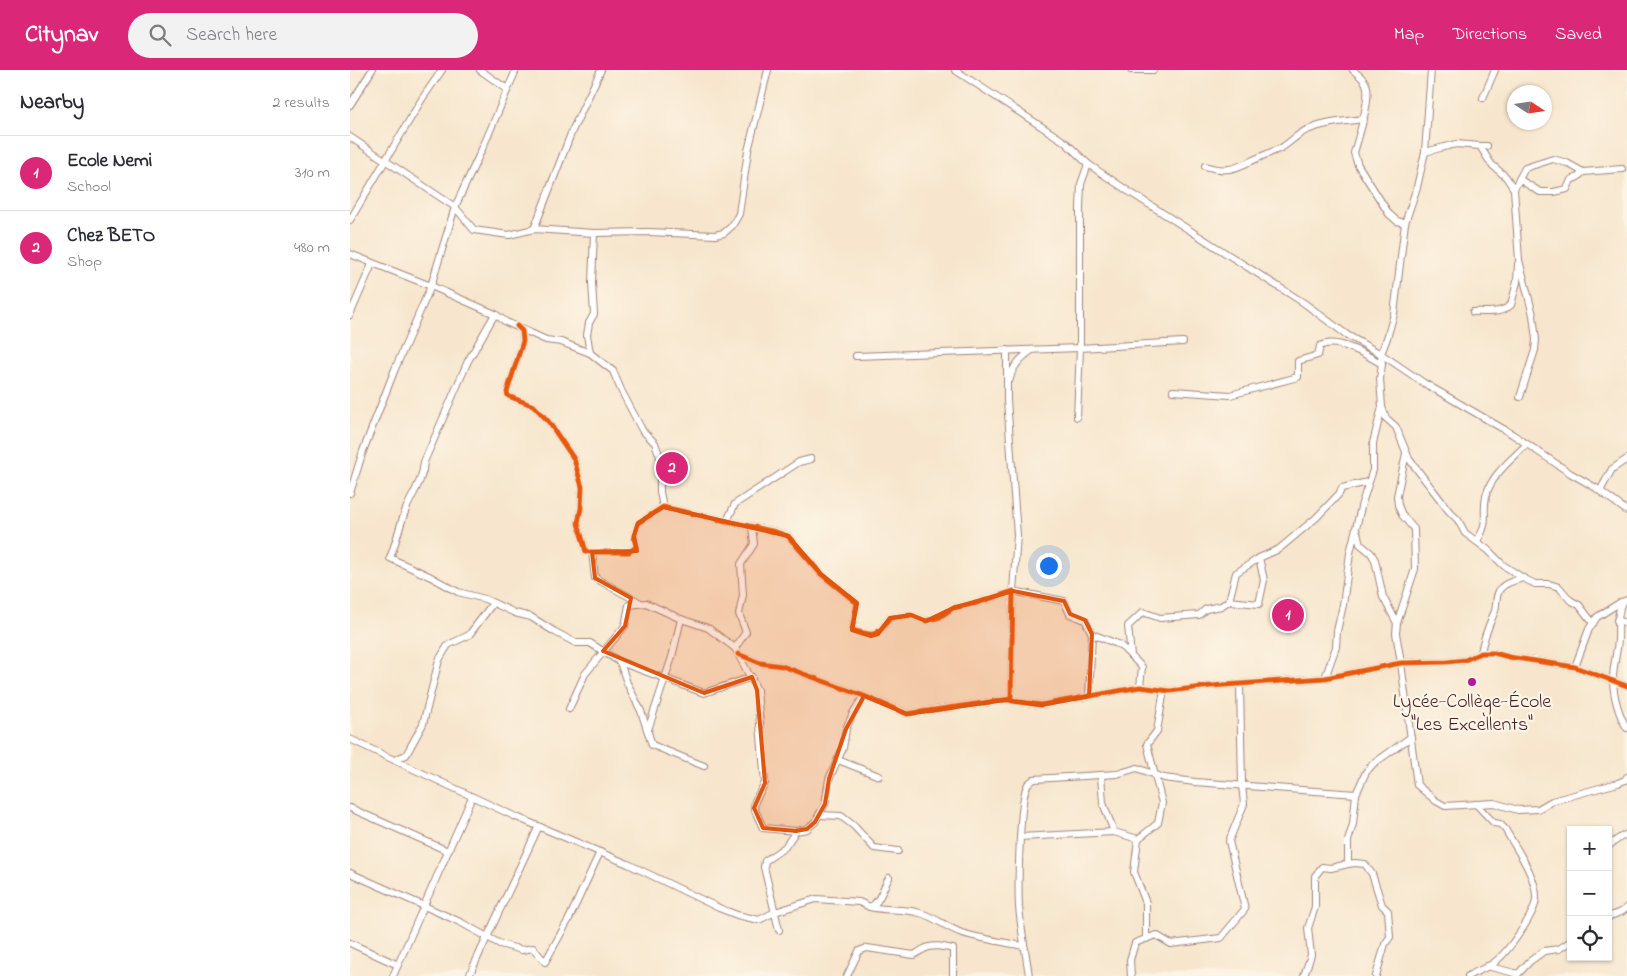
<!DOCTYPE html>
<meta charset="utf-8">
<style>
:root{--surface:#fff;--page:#f2f2f3;--text:#2b2b33;--muted:#7c7c81;--line:#e1e1e2;--accent:#db2777}
body{margin:0;font-family:"Indie Flower",sans-serif;background:var(--page);color:var(--text)}
.controls{position:absolute;right:15px;bottom:15px;display:grid;overflow:hidden;border-radius:0px;box-shadow:0 1px 4px #0004}
.controls button{width:45px;height:45px;display:grid;place-items:center;padding:0;border:0;border-bottom:1px solid var(--line);background:var(--surface);color:var(--text);font:25px sans-serif}
.compass{position:absolute;left:1157px;top:15px;width:45px;height:45px;border-radius:50%;background:var(--surface);box-shadow:0 1px 4px #0004;rotate:102deg}
.you{position:absolute;left:698px;top:495px;width:18px;height:18px;margin:-12px;border:4px solid #fff;border-radius:50%;background:#1a73e8;box-shadow:0 0 0 8px #1a73e833}
.badge{display:grid;place-items:center;width:32px;height:32px;border-radius:50%;background:var(--accent);color:#fff;font-size:16px;font-weight:700}
.pin{position:absolute;translate:-50% -50%;border:2px solid #fff;box-shadow:0 1px 5px #0006}
.list{margin:0;padding:0;list-style:none}
h2{display:flex;justify-content:space-between;align-items:center;height:65px;margin:0;padding:0 20px;font-size:21px}
h2 small{font-size:16px;font-weight:400;color:var(--muted)}
.list li{display:grid;grid-template-columns:32px 1fr auto;gap:15px;align-items:center;box-sizing:border-box;height:75px;padding:0 20px;border-top:1px solid var(--line)}
.list b{display:block;font-size:19px;white-space:nowrap}
.list p{margin:0;font-size:16px;white-space:nowrap;color:var(--muted)}
.list em{font-size:16px;font-style:normal;color:var(--muted)}
.icon{flex:none;width:28px;height:28px;fill:none;stroke:currentColor;stroke-width:2;stroke-linecap:round;stroke-linejoin:round}
.map{position:relative;flex:none;width:1277px;height:906px;overflow:hidden}
header{display:flex;align-items:center;gap:30px;box-sizing:border-box;height:70px;padding:0 25px;background:var(--accent);color:#fff}
header strong{font-size:24px}
nav{display:flex;gap:28px;margin-inline-start:auto;font-size:18px}
.search{width:350px;height:45px;background:var(--page);display:flex;align-items:center;gap:12px;box-sizing:border-box;padding:0 18px;border-radius:28px;color:var(--muted);font-size:19px}
main{display:flex}
aside{flex:1;background:var(--surface)}
.map>svg:first-child{display:block}
.lines{fill:none;stroke-linecap:round;stroke-linejoin:round}
.minor-casing{stroke:#a0827c;stroke-width:8}
.minor{stroke:#fff;stroke-width:6}
.cycleway-casing{stroke:#fcf5e5;stroke-width:8}
.cycleway{stroke:#e8590c;stroke-width:5}
.marked{fill:#e0560e;fill-opacity:0.2;stroke:#e0560e;stroke-width:4;stroke-linejoin:round}
.poi-dot{fill:#b5179e;stroke:#fcf5e5;stroke-width:2}
.labels{text-anchor:middle;dominant-baseline:central;stroke-width:4.5;stroke-linejoin:round;paint-order:stroke}
.poi-label{font-size:20px;fill:#4a1f2b;stroke:#fcf5e5}
</style>
<header>
<strong>Citynav</strong>
<div class="search"><svg class="icon" aria-label="search" viewBox="0 0 24 24"><circle cx="10" cy="10" r="6"/><path d="M15 15l6 6"/></svg>Search here</div>
<nav><a>Map</a><a>Directions</a><a>Saved</a></nav>
</header>
<main>
<aside>
<h2>Nearby<small>2 results</small></h2>
<ul class="list">
<li><span class="badge">1</span><div><b>Ecole Nemi</b><p>School</p></div><em>310 m</em></li>
<li><span class="badge">2</span><div><b>Chez BETO</b><p>Shop</p></div><em>480 m</em></li>
</ul>
</aside>
<div class="map">
<svg width="1277" height="906" viewBox="0 0 1277 906">
<rect width="100%" height="100%" fill="#fcf5e5"/>
<filter id="ink" filterUnits="userSpaceOnUse"><feTurbulence type="fractalNoise" baseFrequency=".02" numOctaves="2"/><feDisplacementMap in="SourceGraphic" scale="10" xChannelSelector="R" yChannelSelector="G"/><feConvolveMatrix kernelMatrix="1 2 1 2 8 2 1 2 1" color-interpolation-filters="sRGB"/></filter>
<filter id="wash" filterUnits="userSpaceOnUse"><feTurbulence type="fractalNoise" baseFrequency=".0096" numOctaves="4" result="noise"/><feDisplacementMap in="SourceGraphic" scale="20" xChannelSelector="R" yChannelSelector="G"/><feGaussianBlur stdDeviation="1.12" result="paint"/><feColorMatrix in="noise" values="0 0 0 0 0 0 0 0 0 0 0 0 0 0 0 0 0 1.4 0 .05"/><feComposite in="paint" operator="in"/></filter>
<g filter="url(#wash)">
<rect width="100%" height="100%" fill="#f7e6cd"/>
</g>
<g filter="url(#ink)">
<g class="lines">
<defs>
<g id="minor">
<polyline points="130,0 157,19"/>
<polyline points="605,0 715,72 738,94 778,121 954,233 997,265 1031,284 1074,313 1162,364 1220,403 1246,418 1277,441"/>
<polyline points="781,0 803,0"/>
<path d="M1003,0C1007,4 1014,8 1016,14C1022,27 1008,68 1004,83L1008,95L1039,144L1047,151L1055,153"/>
<polyline points="1081,0 1075,82 1067,117 1055,153 1044,244 1037,268 1031,284 1032,294 1030,309 1032,337 1036,348 1046,357 1059,389 1099,441 1108,450 1115,463 1138,480 1153,495 1173,508 1185,514 1199,514 1209,517 1220,530 1229,535 1243,553"/>
<polyline points="1133,28 1145,0"/>
<polyline points="0,35 22,0"/>
<polyline points="0,67 105,137 124,160 159,165 184,159 244,163 299,162 365,165 374,163 382,156 389,144 398,81 418,0"/>
<polyline points="1137,76 1130,76 1141,94 1156,107 1164,119 1169,190 1183,245 1186,270 1185,280 1170,327"/>
<polyline points="1075,82 1106,74 1130,76"/>
<path d="M855,96C880,104 887,97 910,87C917,84 924,81 931,78C940,73 947,64 957,60C976,52 993,52 1014,49"/>
<polyline points="1169,109 1190,122 1204,122 1217,119 1221,110 1228,107 1233,102"/>
<polyline points="1164,119 1175,98 1203,89 1217,93 1233,102 1272,99"/>
<polyline points="0,150 72,29 92,0"/>
<polyline points="184,159 222,61 251,0"/>
<polyline points="244,163 242,213 244,244 239,253 237,265 240,283 263,301 271,320 292,360 305,373 310,387 310,422 313,437"/>
<polyline points="0,184 81,216 145,244 156,252 196,270 211,272 240,283"/>
<path d="M1123,242C1137,241 1149,245 1161,235L1167,212L1168,194"/>
<path d="M145,244L118,291L74,392C73,410 63,423 56,439C50,455 46,472 40,488L81,507L108,522L135,529L165,543L181,547L205,562L226,573H240L270,592L277,613L291,641L302,675L354,696"/>
<polyline points="0,245 22,194"/>
<path d="M167,256L172,261L173,271L157,322L158,326L184,336L198,351L224,389L232,417L231,438L228,453L236,482H279L286,477L284,466L288,453L313,437L426,462L438,466L471,504L507,533L502,560C525,567 526,567 540,548L561,545L576,551L590,547L603,538L627,533L663,521L661,629"/>
<polyline points="657,280 657,330 667,465 663,521 714,531 720,544 735,550 742,564 739,626"/>
<polyline points="506,286 730,278 730,138 731,114 738,94"/>
<path d="M660,309C662,296 672,287 682,280"/>
<path d="M823,321L880,325L948,307V291L968,285L970,276C987,267 1017,285 1032,294"/>
<polyline points="727,347 730,278 833,272"/>
<polyline points="1056,383 1047,426 1048,435 1052,445 1064,459 1065,499 1047,553 1046,563 1051,593 1067,715 1086,731 1095,736 1144,733 1168,740 1188,739 1202,731 1268,713 1275,710 1277,707"/>
<polyline points="1250,421 1262,399 1277,389"/>
<polyline points="0,423 13,381 45,299 81,216 105,137 133,77 166,0"/>
<polyline points="377,451 385,434 449,392 461,389"/>
<polyline points="1007,462 1010,474 1021,483 1025,490 1033,527 1047,553"/>
<path d="M1127,471C1140,450 1132,446 1136,426C1141,405 1162,389 1177,374"/>
<polyline points="242,482 245,508 289,532"/>
<polyline points="909,488 914,510 909,534 879,531 886,503 909,488 929,479 966,448 989,424 992,418 1018,412"/>
<path d="M1277,530L1272,532C1266,547 1269,555 1268,570C1267,583 1263,596 1263,609C1263,625 1269,646 1277,658"/>
<polyline points="1267,550 1277,553"/>
<polyline points="742,564 770,575 792,597 790,617"/>
<polyline points="385,578 396,562 389,544 393,525 391,494 404,474 402,457"/>
<path d="M1131,583C1133,568 1139,555 1145,541C1147,534 1145,524 1151,518C1156,512 1166,510 1173,508"/>
<polyline points="388,584 410,593 432,596 514,626 557,644 661,629 662,631 691,635 790,617 820,621 861,616 975,608 1051,593 1097,592 1115,590 1131,583 1144,583 1159,587 1225,597 1277,616"/>
<polyline points="781,586 778,556 793,542 810,548 849,545 856,539 871,536 879,531"/>
<polyline points="270,592 354,623 402,607"/>
<polyline points="1225,597 1239,559 1247,547 1271,532"/>
<polyline points="975,608 986,577 987,561 993,535 1000,483 1012,433 1023,400 1023,373 1032,337"/>
<polyline points="219,639 235,604 275,556 279,535 296,533 331,549 358,558 385,578 407,620 415,713 405,731 404,738 413,758 446,761 457,759 465,752 475,734 479,709 493,678 496,659 503,643 514,626"/>
<polyline points="298,660 322,587 331,549"/>
<polyline points="0,669 44,690 56,685 73,654 89,590 98,575 119,565 143,533"/>
<path d="M44,690L164,746L278,794L369,838L387,845L409,850L425,842L466,829L509,832L520,837C530,833 533,817 539,808"/>
<polyline points="488,690 529,706"/>
<polyline points="751,705 753,733 764,762 788,769"/>
<polyline points="0,738 98,781"/>
<polyline points="470,745 491,746 504,756 524,778 548,781"/>
<polyline points="670,767 764,762"/>
<polyline points="1258,774 1261,774 1271,767 1277,764"/>
<polyline points="998,794 1005,793 1015,794 1022,804 1032,835 1038,841 1040,867 1035,874 1026,906"/>
<polyline points="0,803 110,852 150,874 172,880 183,878 195,892 219,849 250,782"/>
<path d="M520,837C537,841 553,838 570,843C585,847 597,858 612,863C632,869 653,872 673,876"/>
<polyline points="1258,847 1273,841 1277,837"/>
<polyline points="429,860 414,797 415,791 435,777 446,761"/>
<polyline points="796,869 796,833 784,802 788,769 808,753 812,733 797,674 807,661 814,620"/>
<polyline points="0,873 48,895"/>
<polyline points="1137,896 1168,904 1179,892 1194,881 1209,879 1221,871"/>
<polyline points="43,906 122,727"/>
<polyline points="119,906 189,756"/>
<path d="M497,906L509,881L517,878L564,885C568,883 570,881 574,879C583,874 594,877 603,879V906"/>
<path d="M679,906C676,883 671,860 669,837C668,819 669,726 678,714C678,713 684,710 684,709L767,704L787,698L814,708L845,712L1006,724"/>
<polyline points="781,906 780,890 785,873 806,865 821,874 871,868 895,839 879,771 894,734 892,715 890,614"/>
<polyline points="954,906 961,885 958,858 965,837 965,806 972,797 981,798 998,794 998,771 1003,754 1006,724 1016,702 1023,694 1061,667"/>
<path d="M1118,906C1127,901 1137,898 1145,892C1158,882 1186,843 1186,828C1187,807 1165,777 1155,759L1150,754L1144,753L1126,734"/>
</g>
</defs>
<use href="#minor" class="minor-casing"/>
<use href="#minor" class="minor"/>
<defs>
<g id="cycleway">
<path d="M167,256L172,261L173,271L157,322L158,326L184,336L198,351L224,389L232,417L231,438L228,453L236,482H279L286,477L284,466L288,453L313,437L426,462L438,466L471,504L507,533L502,560C525,567 526,567 540,548L561,545L576,551L590,547L603,538L627,533L663,521L661,629"/>
<polyline points="388,584 410,593 432,596 514,626 557,644 661,629 662,631 691,635 790,617 820,621 861,616 975,608 1051,593 1097,592 1115,590 1131,583 1144,583 1159,587 1225,597 1277,616"/>
</g>
</defs>
<use href="#cycleway" class="cycleway-casing"/>
<use href="#cycleway" class="cycleway"/>
</g>
</g>
<path class="marked" d="M313,437L438,466L471,504L507,533L502,560L521,566L528,564L540,548L561,545L576,551L603,538L663,521L714,531L720,544L735,550L742,564L739,626L691,635L655,630L557,644L514,626L496,659L479,709L475,734L465,752L457,759L446,761L413,758L404,738L415,713L407,620L402,607L354,623L253,581L275,556L281,528L245,508L242,482L287,481L284,466L288,453Z"/>
<circle class="poi-dot" cx="1122" cy="612" r="5"/>
<g class="labels">
<g class="poi-label">
<text x="1122" y="632">Lycée-Collège-École<tspan x="1122" dy="23">"Les Excellents"</tspan></text>
</g>
</g>
</svg>
<div class="controls">
<button>+</button>
<button>−</button>
<button><svg class="icon" aria-label="locate" viewBox="0 0 24 24"><circle cx="12" cy="12" r="6"/><path d="M12 2v4M12 18v4M2 12h4M18 12h4"/></svg></button>
</div>
<svg class="compass" viewBox="-18 -18 36 36"><path d="M0-13l5 13h-10z" fill="#e53935"/><path d="M0 13l5-13h-10z" fill="#7c7c81"/></svg>
<div class="you"></div>
<div class="pin badge" style="left:938px;top:545px">1</div>
<div class="pin badge" style="left:322px;top:398px">2</div>
</div>
</main>
